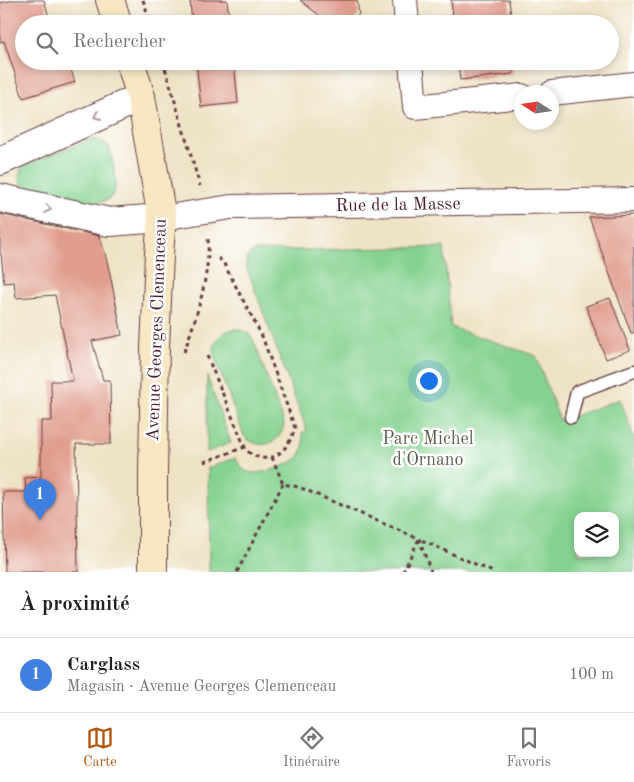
<!DOCTYPE html>
<html lang="fr">
<meta charset="utf-8">
<style>
:root{--surface:#fff;--page:#f6f6f6;--text:#202124;--muted:#757577;--line:#e0e0e0;--accent:#b45309}
body{margin:0;font-family:"Old Standard TT",serif;background:var(--page);color:var(--text)}
.controls{position:absolute;right:15px;bottom:15px;display:grid;overflow:hidden;border-radius:10px;box-shadow:0 2px 8px #0003}
.controls button{width:45px;height:45px;display:grid;place-items:center;padding:0;border:0;border-bottom:1px solid var(--line);background:var(--surface);color:var(--text);font:25px sans-serif}
.compass{position:absolute;left:514px;top:85px;width:45px;height:45px;border-radius:50%;background:var(--surface);box-shadow:0 2px 8px #0003;rotate:282deg}
.you{position:absolute;left:428px;top:380px;width:18px;height:18px;margin:-12px;border:4px solid #fff;border-radius:50%;background:#1a73e8;box-shadow:0 0 0 8px #1a73e833}
.badge{display:grid;place-items:center;width:32px;height:32px;border-radius:50%;background:var(--accent);color:#fff;font-size:16px;font-weight:700}
.pin{position:absolute;translate:-50% -41px;filter:drop-shadow(0 1px 2px #0008)}
.pin::after{content:'';position:absolute;top:26px;width:18px;height:15px;background:inherit;clip-path:polygon(0 0,100% 0,50% 100%)}
.list{margin:0;padding:0;list-style:none}
h2{display:flex;justify-content:space-between;align-items:center;height:65px;margin:0;padding:0 20px;font-size:21px}
h2 small{font-size:16px;font-weight:400;color:var(--muted)}
.list li{display:grid;grid-template-columns:32px 1fr auto;gap:15px;align-items:center;box-sizing:border-box;height:75px;padding:0 20px;border-top:1px solid var(--line)}
.list b{display:block;font-size:19px;white-space:nowrap}
.list p{margin:0;font-size:16px;white-space:nowrap;color:var(--muted)}
.list em{font-size:16px;font-style:normal;color:var(--muted)}
.icon{flex:none;width:28px;height:28px;fill:none;stroke:currentColor;stroke-width:2;stroke-linecap:round;stroke-linejoin:round}
.map{position:relative;flex:none;width:634px;height:572px;overflow:hidden}
.search{position:absolute;background:var(--surface);box-shadow:0 2px 8px #0003;left:15px;right:15px;top:15px;height:55px;display:flex;align-items:center;gap:12px;box-sizing:border-box;padding:0 18px;border-radius:28px;color:var(--muted);font-size:19px}
.sheet{height:140px;background:var(--surface)}
nav{display:flex;justify-content:space-around;align-items:center;box-sizing:border-box;height:70px;border-top:1px solid var(--line);background:var(--surface);font-size:14px;color:var(--muted)}
nav a{display:grid;justify-items:center;gap:2px}
nav .on{color:var(--accent)}
.map>svg:first-child{display:block}
.green{fill:#85d290;stroke:#68785e;fill-rule:evenodd}
.building{fill:#e09d8d}
.lines{fill:none;stroke-linecap:round;stroke-linejoin:round}
.service-casing{stroke:#633c42;stroke-width:15}
.minor-casing{stroke:#633c42;stroke-width:26}
.tertiary-casing{stroke:#633c42;stroke-width:30}
.secondary-casing{stroke:#633c42;stroke-width:30}
.path{stroke:#633c42;stroke-width:3;stroke-dasharray:4 4;stroke-linecap:butt}
.service{stroke:#fff;stroke-width:12}
.minor{stroke:#fff;stroke-width:24}
.tertiary{stroke:#fff;stroke-width:28}
.secondary{stroke:#f7e8c3;stroke-width:28}
.oneway{stroke:#ae9aa0}
.labels{text-anchor:middle;dominant-baseline:central;stroke-width:5;stroke-linejoin:round;paint-order:stroke}
.street-label{font-size:18px;fill:#4a1f2b;stroke:#fff}
.park-label{font-size:18px;fill:#5f5e4e;stroke:#fff}
</style>
<div class="map">
<svg width="634" height="572" viewBox="0 0 634 572">
<rect width="100%" height="100%" fill="#fff"/>
<filter id="ink" filterUnits="userSpaceOnUse"><feTurbulence type="fractalNoise" baseFrequency=".02" numOctaves="2"/><feDisplacementMap in="SourceGraphic" scale="10" xChannelSelector="R" yChannelSelector="G"/><feConvolveMatrix kernelMatrix="1 2 1 2 8 2 1 2 1" color-interpolation-filters="sRGB"/></filter>
<filter id="wash" filterUnits="userSpaceOnUse"><feTurbulence type="fractalNoise" baseFrequency=".0096" numOctaves="4" result="noise"/><feDisplacementMap in="SourceGraphic" scale="20" xChannelSelector="R" yChannelSelector="G"/><feGaussianBlur stdDeviation="1.12" result="paint"/><feColorMatrix in="noise" values="0 0 0 0 0 0 0 0 0 0 0 0 0 0 0 0 0 1.4 0 .05"/><feComposite in="paint" operator="in"/></filter>
<g filter="url(#wash)">
<rect width="100%" height="100%" fill="#efe3c6"/>
<g class="green">
<path d="M92,139C100,140 106,142 110,149C114,172 127,204 92,202L29,191L21,184L19,176L21,169L27,164Z"/>
<path d="M444,247L451,327L536,356L560,421L620,399L634,437V572H209L208,468L235,458C239,463 242,470 248,472C259,476 292,465 299,456C304,450 304,441 302,433L307,431L246,266L247,257L254,251ZM578,516H615V553H578Z"/>
<path d="M239,329L249,334L253,339L284,423C282,445 258,451 244,436L213,353C215,338 223,329 239,329Z"/>
<polygon points="207,376 231,443 207,452"/>
</g>
<g id="blocks">
<g class="building">
<polygon points="14,0 44,0 51,24 24,24 24,61 68,61 75,82 23,98 4,41 0,42 0,3"/>
<polygon points="190,0 227,0 230,24 192,24"/>
<polygon points="300,0 357,0 359,14 351,24 330,24"/>
<polygon points="451,0 509,0 512,24 454,24"/>
<polygon points="196,61 234,61 238,103 201,107"/>
<polygon points="458,61 512,61 513,74 460,80"/>
<polygon points="0,214 99,236 105,253 110,274 122,335 92,341 103,380 110,380 111,444 76,444 78,572 5,572 3,492 26,492 25,478 41,477 41,421 52,421 51,381 73,381 55,295 16,298 14,282 4,283 1,254 0,254"/>
<polygon points="634,215 634,333 631,333 589,217"/>
<polygon points="610,298 630,350 606,359 586,306"/>
</g>
</g>
</g>
<g filter="url(#ink)">
<use href="#blocks" fill-opacity="0" stroke="#633c42" stroke-width="1"/>
<g class="lines">
<defs>
<polyline id="service" points="571,417 577,392 634,371"/>
<g id="minor">
<polyline points="405,0 407,24"/>
<polyline points="411,61 415,107 522,96"/>
<polyline points="552,93 634,84"/>
<polyline points="162,218 231,207 634,200"/>
</g>
<g id="tertiary">
<polyline points="0,161 141,97"/>
<polyline points="0,198 109,222 162,218"/>
</g>
<g id="secondary">
<polyline points="110,0 118,24"/>
<polyline points="130,61 141,97 162,218 159,254 155,348 153,473 153,572"/>
</g>
</defs>
<use href="#service" class="service-casing"/>
<use href="#minor" class="minor-casing"/>
<use href="#tertiary" class="tertiary-casing"/>
<use href="#secondary" class="secondary-casing"/>
<g class="path">
<polyline points="143,0 151,24"/>
<polyline points="163,61 200,186"/>
<path d="M184,352C197,315 210,277 208,237"/>
<path d="M207,356L246,450C269,469 288,452 295,428L262,336L223,262L216,256"/>
<polyline points="272,457 283,484 299,487 419,539 431,572"/>
<polyline points="204,462 245,447"/>
<polyline points="237,572 283,484"/>
<polyline points="403,572 419,539 493,572"/>
</g>
<use href="#service" class="service"/>
<use href="#minor" class="minor"/>
<use href="#tertiary" class="tertiary"/>
<use href="#secondary" class="secondary"/>
</g>
<defs><path id="oneway-chevron" d="M-2-3.5L2.5 0L-2 3.5" fill="none" stroke-width="1.6" stroke-linecap="round" stroke-linejoin="round" transform="scale(1.25)"/></defs>
<g class="oneway">
<use href="#oneway-chevron" transform="translate(97 116) rotate(156)"/>
<use href="#oneway-chevron" transform="translate(48 209) rotate(12)"/>
</g>
</g>
<g class="labels">
<g class="street-label">
<text transform="translate(398 205) rotate(-1)">Rue de la Masse</text>
<text transform="translate(157 330) rotate(-88)">Avenue Georges Clemenceau</text>
</g>
<g class="park-label">
<text x="428" y="439">Parc Michel<tspan x="428" dy="21">d'Ornano</tspan></text>
</g>
</g>
</svg>
<div class="controls">
<button><svg class="icon" aria-label="layers" viewBox="0 0 24 24"><path d="M12 4l9 5-9 5-9-5zM3 14l9 5 9-5"/></svg></button>
</div>
<svg class="compass" viewBox="-18 -18 36 36"><path d="M0-13l5 13h-10z" fill="#e53935"/><path d="M0 13l5-13h-10z" fill="#757577"/></svg>
<div class="you"></div>
<div class="pin badge" style="left:40px;top:520px;background:#3f7fe0">1</div>
<div class="search"><svg class="icon" aria-label="search" viewBox="0 0 24 24"><circle cx="10" cy="10" r="6"/><path d="M15 15l6 6"/></svg>Rechercher</div>
</div>
<section class="sheet">
<h2>À proximité<small></small></h2>
<ul class="list">
<li><span class="badge" style="background:#3f7fe0">1</span><div><b>Carglass</b><p>Magasin · Avenue Georges Clemenceau</p></div><em>100 m</em></li>
</ul>
</section>
<nav>
<a class="on"><svg class="icon" aria-label="map" viewBox="0 0 24 24"><path d="M3 6l6-2 6 2 6-2v14l-6 2-6-2-6 2zM9 4v14M15 6v14"/></svg>Carte</a>
<a><svg class="icon" aria-label="directions" viewBox="0 0 24 24"><path d="M12 3l9 9-9 9-9-9zM9 14v-3h6M13 9l2 2-2 2"/></svg>Itinéraire</a>
<a><svg class="icon" aria-label="saved" viewBox="0 0 24 24"><path d="M7 4h10v16l-5-4-5 4z"/></svg>Favoris</a>
</nav>
